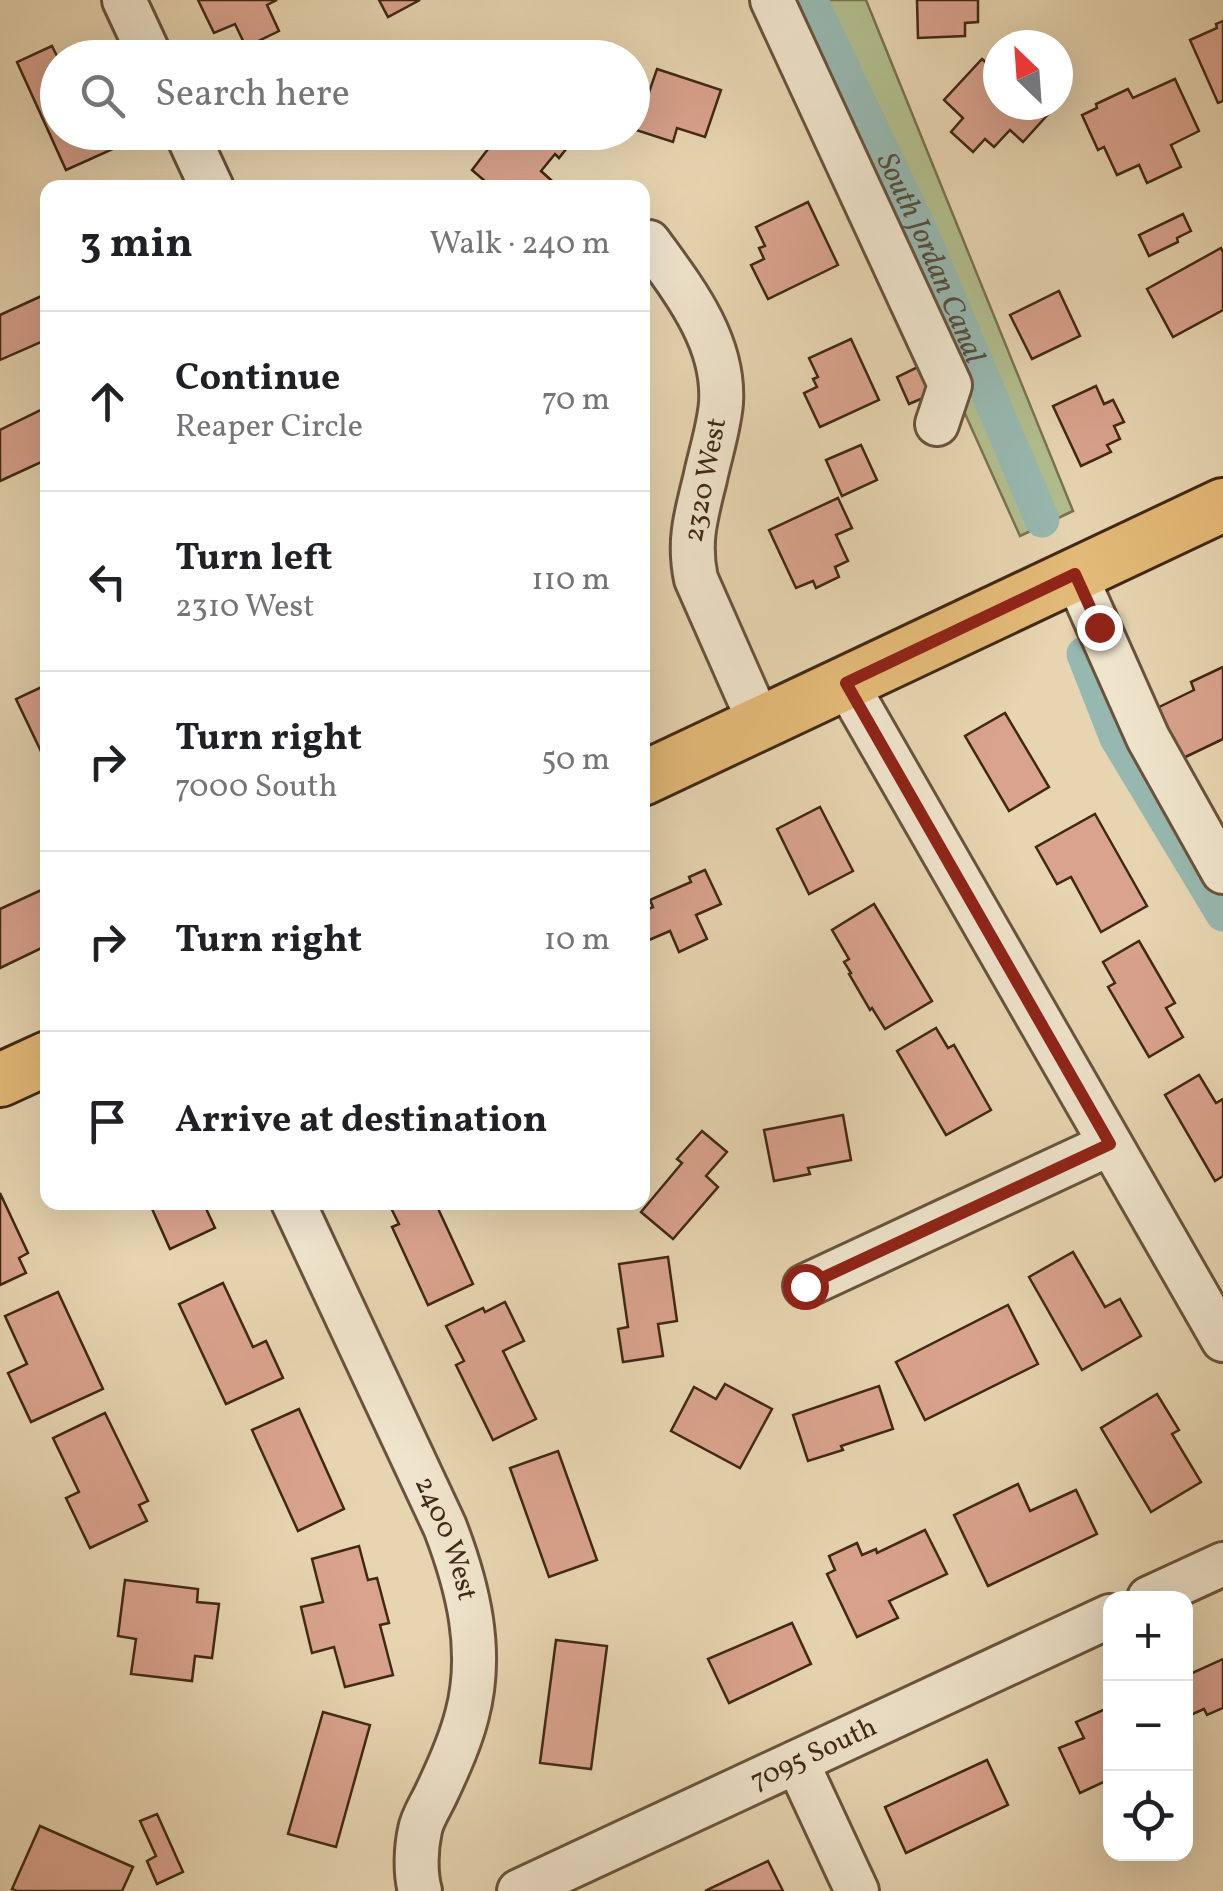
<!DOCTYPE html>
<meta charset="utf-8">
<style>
:root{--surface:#fff;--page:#f6f6f6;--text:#202124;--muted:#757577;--line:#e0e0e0}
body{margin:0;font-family:Vollkorn,serif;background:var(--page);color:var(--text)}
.controls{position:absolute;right:30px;bottom:30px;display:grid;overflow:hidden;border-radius:20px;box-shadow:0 10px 40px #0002}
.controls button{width:90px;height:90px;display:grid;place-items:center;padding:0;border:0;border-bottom:2px solid var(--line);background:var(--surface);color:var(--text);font:50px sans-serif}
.compass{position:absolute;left:983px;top:30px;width:90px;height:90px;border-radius:50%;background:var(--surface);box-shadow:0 10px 40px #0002;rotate:335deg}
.stop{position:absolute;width:30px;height:30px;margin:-22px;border:8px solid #8f2418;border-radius:50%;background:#fff}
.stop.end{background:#8f2418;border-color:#fff;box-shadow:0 2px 10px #0008}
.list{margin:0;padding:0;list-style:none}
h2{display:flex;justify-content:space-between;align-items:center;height:130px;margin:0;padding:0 40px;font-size:42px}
h2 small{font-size:32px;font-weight:400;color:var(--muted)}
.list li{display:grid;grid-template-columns:65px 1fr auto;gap:30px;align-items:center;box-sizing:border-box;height:180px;padding:0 40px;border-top:2px solid var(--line)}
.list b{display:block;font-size:38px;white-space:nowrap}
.list p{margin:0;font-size:32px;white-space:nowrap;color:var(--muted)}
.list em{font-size:32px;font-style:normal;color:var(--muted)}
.icon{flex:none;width:55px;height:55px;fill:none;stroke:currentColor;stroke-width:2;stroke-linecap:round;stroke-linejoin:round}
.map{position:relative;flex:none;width:1223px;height:1891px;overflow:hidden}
.search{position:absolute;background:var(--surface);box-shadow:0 10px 40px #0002;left:40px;top:40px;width:610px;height:110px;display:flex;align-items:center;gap:25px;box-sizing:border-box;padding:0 35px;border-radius:55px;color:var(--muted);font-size:38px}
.panel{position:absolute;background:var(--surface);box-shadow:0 10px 40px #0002;left:40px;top:180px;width:610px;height:1030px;border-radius:20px}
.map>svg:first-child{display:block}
.green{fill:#b2be8e;stroke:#797352;stroke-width:2.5}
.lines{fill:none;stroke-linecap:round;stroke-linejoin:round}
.canal{stroke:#97b8b0;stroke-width:35}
.building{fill:#daa38e;stroke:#402815;stroke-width:2.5}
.minor-casing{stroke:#6a533c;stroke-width:48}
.major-casing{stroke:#402815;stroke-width:58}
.minor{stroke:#efe4cc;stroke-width:42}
.major{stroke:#e4ba78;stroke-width:52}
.route{stroke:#8f2418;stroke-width:12}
.labels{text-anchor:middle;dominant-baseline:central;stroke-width:8;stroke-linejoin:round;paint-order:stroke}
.street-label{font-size:28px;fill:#402815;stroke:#efe4cc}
.water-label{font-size:30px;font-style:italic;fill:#564c3c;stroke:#efe4cc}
</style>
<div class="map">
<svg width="1223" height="1891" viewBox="0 0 1223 1891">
<rect width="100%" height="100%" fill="#e7d5b1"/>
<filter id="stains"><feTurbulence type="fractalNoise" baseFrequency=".002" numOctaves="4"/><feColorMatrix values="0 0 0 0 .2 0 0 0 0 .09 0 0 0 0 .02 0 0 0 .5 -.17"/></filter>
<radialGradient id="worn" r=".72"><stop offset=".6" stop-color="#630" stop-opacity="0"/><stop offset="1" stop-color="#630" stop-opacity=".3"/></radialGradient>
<polygon class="green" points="779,0 866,0 1073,511 1020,536"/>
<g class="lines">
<g class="canal">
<path id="s1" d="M810,0L921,233L1042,520"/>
<polyline points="1084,654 1117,738 1223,914"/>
</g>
</g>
<g class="building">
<polygon points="198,0 277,0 267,5 279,31 246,47 235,24 214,33"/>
<polygon points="379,0 420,0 388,17"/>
<polygon points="917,0 978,0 978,22 965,23 965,36 918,38"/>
<polygon points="1223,21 1223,101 1218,103 1190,40 1217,28 1216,24"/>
<polygon points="358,44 365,58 327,58"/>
<polygon points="52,46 58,58 58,132 105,132 113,149 66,170 17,62"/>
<polygon points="982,59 998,73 998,105 1046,105 1052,110 1023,142 1010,130 994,147 985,139 973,152 951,132 963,118 944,100"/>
<polygon points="657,69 721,90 705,137 677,128 673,142 636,130"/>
<polygon points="1175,79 1199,131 1171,145 1181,167 1147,183 1139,165 1117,175 1104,147 1098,150 1082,115 1097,108 1096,104 1128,89 1133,98"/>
<polygon points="501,132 565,132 574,139 559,158 555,154 541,171 560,188 493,188 472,170"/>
<polygon points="808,202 838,265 768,299 751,265 764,259 759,248 765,246 756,227"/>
<polygon points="1183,214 1191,231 1177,238 1178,242 1149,256 1139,235"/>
<polygon points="1221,248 1223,252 1223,310 1173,337 1147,289"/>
<polygon points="1059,291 1080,336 1032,359 1010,315"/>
<polygon points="48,293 48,339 0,360 0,315"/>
<polygon points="851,339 879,400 820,427 804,393 817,387 813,379 818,377 809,358"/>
<polygon points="924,364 937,392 909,404 897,377"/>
<polygon points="1096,386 1104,404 1113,400 1124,422 1114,426 1120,439 1107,445 1111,452 1081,466 1053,406"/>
<polygon points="41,410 48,424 48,459 0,481 0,430"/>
<polygon points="861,445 877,480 842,496 826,460"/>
<polygon points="838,498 852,528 836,535 848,561 835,567 839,577 816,588 813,581 796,588 769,530"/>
<polygon points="1223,667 1223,739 1175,762 1151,711 1194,690 1191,682"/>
<polygon points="48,684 48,766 16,699"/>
<polygon points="1005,713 1049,787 1009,811 965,736"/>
<polygon points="820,807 853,871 809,894 777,829"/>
<polygon points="1095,814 1147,906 1101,932 1071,877 1057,884 1036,847"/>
<polygon points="705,870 721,904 696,915 707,939 679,952 670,931 642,943 642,912 653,907 650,900 691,882 689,877"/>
<polygon points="48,887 48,945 0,968 0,909"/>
<polygon points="874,904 932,1001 885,1029 872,1008 870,1010 849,974 851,973 844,962 849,959 832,930"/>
<polygon points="1139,941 1175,1003 1166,1008 1183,1037 1149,1057 1108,987 1115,983 1103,962"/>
<polygon points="936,1028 948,1048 954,1045 991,1110 946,1135 897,1051"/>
<polygon points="1199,1075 1216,1103 1223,1099 1223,1176 1215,1181 1165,1095"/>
<polygon points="843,1115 851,1160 808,1168 810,1174 774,1181 764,1130"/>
<polygon points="702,1131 727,1152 706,1176 718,1187 673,1239 641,1212 682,1163 677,1159"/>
<polygon points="0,1193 28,1253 19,1258 26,1273 0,1285"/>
<polygon points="149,1202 203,1202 215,1228 170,1249"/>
<polygon points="388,1202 435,1202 473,1284 428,1305 392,1227 399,1224"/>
<polygon points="1073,1252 1105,1307 1120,1299 1141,1336 1082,1370 1029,1277"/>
<polygon points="668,1257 677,1321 658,1324 663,1356 623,1362 618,1329 628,1327 619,1264"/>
<polygon points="223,1283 253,1347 266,1341 283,1378 226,1404 179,1304"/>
<polygon points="58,1292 103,1389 31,1422 8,1373 27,1364 5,1316"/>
<polygon points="505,1302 524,1341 503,1351 536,1419 493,1440 456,1365 464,1361 446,1326 483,1308 485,1312"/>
<polygon points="1008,1305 1038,1364 925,1420 896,1362"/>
<polygon points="725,1384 772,1409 740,1468 671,1431 694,1387 716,1399"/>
<polygon points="879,1386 893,1429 841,1446 843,1450 808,1461 793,1415"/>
<polygon points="1157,1394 1179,1430 1172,1434 1201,1482 1151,1512 1101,1428"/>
<polygon points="299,1409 344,1509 298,1531 252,1430"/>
<polygon points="105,1413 148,1501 139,1505 147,1521 90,1548 66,1498 79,1492 53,1438"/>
<polygon points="558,1451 597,1560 549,1577 510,1468"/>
<polygon points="1018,1484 1030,1511 1076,1490 1097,1534 988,1586 954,1515"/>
<polygon points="925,1530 947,1574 889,1601 898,1618 857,1637 827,1574 835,1570 829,1556 857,1543 862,1555 876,1549 877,1553"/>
<polygon points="359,1546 368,1580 377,1578 389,1623 380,1625 393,1675 345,1687 334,1647 312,1653 301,1607 323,1602 312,1559"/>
<polygon points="125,1580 198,1589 197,1602 219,1604 212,1658 195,1656 192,1681 131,1674 136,1639 118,1636"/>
<polygon points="792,1623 811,1664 729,1703 708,1659"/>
<polygon points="556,1640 607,1646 591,1769 540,1763"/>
<polygon points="1223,1659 1223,1708 1207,1715 1204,1709 1186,1717 1186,1670 1188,1675"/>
<polygon points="1110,1707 1110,1779 1080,1793 1059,1748 1084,1738 1076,1722"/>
<polygon points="323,1712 370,1725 336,1847 288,1834"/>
<polygon points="987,1760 1008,1805 906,1853 885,1807"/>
<polygon points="157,1814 183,1872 157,1884 147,1861 156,1856 140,1821"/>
<polygon points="40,1826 133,1867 122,1891 17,1891 12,1889"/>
<polygon points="768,1861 783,1891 705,1891"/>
</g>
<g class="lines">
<defs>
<g id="minor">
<polyline points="124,0 151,58"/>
<polyline points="772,0 950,385 937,424"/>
<polyline points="186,132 212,188"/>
<path d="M649,242C683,289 725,341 721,403C719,428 710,455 705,479C696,516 688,541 696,579L760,724"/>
<polyline points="1075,574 1148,738 1223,872"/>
<polyline points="846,683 1223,1340"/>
<path id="s2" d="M293,1202L445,1527C468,1587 484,1651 467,1715C460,1743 448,1769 436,1794C431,1805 422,1818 420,1830C416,1848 415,1873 420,1891"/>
<polyline points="805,1286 1110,1144"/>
<polyline points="1149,1598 1223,1564"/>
<polyline points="797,1762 857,1891"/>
<path id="s3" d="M519,1891L1110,1616"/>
</g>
<g id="major">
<polyline points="642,779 1223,505"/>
<polyline points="0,1080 48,1058"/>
</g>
</defs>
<use href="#minor" class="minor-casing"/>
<use href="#major" class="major-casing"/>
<use href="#minor" class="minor"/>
<use href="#major" class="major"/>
</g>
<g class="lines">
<polyline class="route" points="805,1286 1110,1144 846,683 1075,574 1099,627"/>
</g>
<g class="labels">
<g class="street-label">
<text transform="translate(706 480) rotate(-79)">2320 West</text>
<text stroke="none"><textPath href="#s2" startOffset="370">2400 West</textPath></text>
<text stroke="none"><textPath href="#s3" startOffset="325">7095 South</textPath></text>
</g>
<g class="water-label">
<text stroke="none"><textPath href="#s1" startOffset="285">South Jordan Canal</textPath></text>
</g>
</g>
<rect width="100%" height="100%" filter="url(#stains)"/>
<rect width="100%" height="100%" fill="url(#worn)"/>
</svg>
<div class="controls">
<button>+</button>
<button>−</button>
<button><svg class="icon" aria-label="locate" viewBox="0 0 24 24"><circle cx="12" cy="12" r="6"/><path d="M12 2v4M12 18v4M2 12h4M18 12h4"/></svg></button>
</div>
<svg class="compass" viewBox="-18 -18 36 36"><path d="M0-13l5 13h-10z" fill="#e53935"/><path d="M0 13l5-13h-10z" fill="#757577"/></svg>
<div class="stop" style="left:805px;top:1286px"></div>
<div class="stop end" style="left:1099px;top:627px"></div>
<div class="search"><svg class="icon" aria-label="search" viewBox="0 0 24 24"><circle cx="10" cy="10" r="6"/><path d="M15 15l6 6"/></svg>Search here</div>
<section class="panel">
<h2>3 min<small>Walk · 240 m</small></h2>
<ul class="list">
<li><svg class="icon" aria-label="ahead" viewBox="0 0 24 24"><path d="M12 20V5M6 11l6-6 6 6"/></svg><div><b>Continue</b><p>Reaper Circle</p></div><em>70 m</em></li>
<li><svg class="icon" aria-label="left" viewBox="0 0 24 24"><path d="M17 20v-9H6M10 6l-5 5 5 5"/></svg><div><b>Turn left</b><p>2310 West</p></div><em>110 m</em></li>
<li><svg class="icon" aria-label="right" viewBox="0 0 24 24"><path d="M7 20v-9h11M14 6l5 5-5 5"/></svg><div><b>Turn right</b><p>7000 South</p></div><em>50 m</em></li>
<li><svg class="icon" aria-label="right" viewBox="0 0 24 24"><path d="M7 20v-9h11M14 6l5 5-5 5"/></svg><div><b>Turn right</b></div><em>10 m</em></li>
<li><svg class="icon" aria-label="arrive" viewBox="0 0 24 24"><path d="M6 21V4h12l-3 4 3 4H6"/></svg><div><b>Arrive at destination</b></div></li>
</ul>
</section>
</div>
